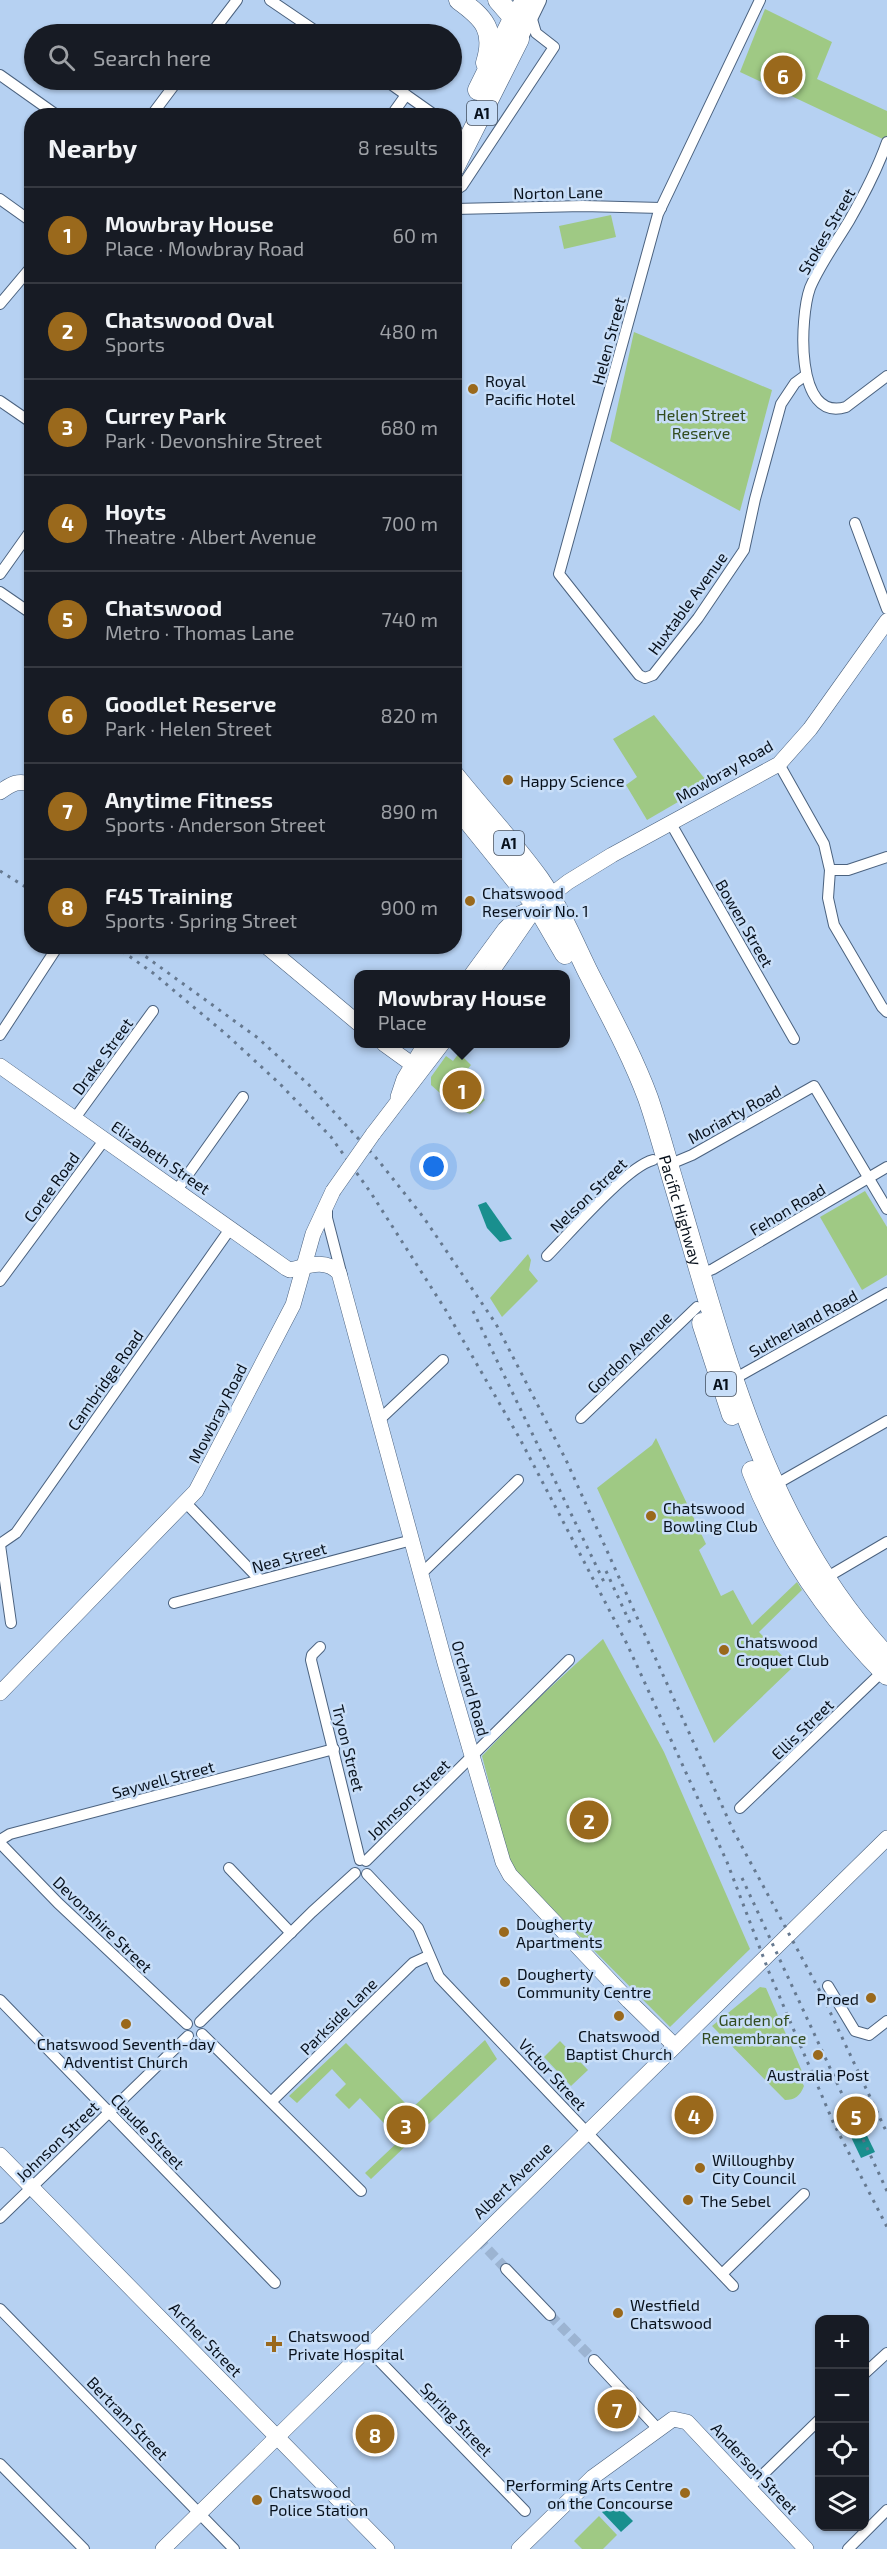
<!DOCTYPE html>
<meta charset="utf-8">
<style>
:root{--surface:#171b24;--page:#20242c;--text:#f1f3f6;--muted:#9ea1a6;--line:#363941;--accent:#9a691c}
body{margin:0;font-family:"Exo 2",sans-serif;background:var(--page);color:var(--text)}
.controls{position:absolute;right:18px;bottom:18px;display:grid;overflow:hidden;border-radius:12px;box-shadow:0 2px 4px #0004}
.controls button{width:54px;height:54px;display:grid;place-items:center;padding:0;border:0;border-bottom:2px solid var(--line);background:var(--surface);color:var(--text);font:30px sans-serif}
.you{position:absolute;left:434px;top:1167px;width:21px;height:21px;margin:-15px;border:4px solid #fff;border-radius:50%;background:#1a73e8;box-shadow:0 0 0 9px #1a73e833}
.badge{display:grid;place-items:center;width:39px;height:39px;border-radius:50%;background:var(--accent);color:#fff;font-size:20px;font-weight:700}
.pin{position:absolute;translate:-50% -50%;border:3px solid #fff;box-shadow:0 2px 6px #0006}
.popup{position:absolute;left:354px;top:970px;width:216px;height:78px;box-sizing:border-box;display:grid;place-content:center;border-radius:12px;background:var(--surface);filter:drop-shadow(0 2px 4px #0005);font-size:20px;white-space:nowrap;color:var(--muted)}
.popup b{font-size:22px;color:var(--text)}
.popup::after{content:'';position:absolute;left:50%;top:100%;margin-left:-12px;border:12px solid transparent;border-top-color:var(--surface)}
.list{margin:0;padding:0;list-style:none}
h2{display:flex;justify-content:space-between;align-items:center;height:78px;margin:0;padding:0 24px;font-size:26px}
h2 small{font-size:20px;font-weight:400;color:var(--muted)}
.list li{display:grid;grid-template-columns:39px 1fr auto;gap:18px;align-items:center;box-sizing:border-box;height:96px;padding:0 24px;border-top:2px solid var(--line)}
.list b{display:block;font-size:22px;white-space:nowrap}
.list p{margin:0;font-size:20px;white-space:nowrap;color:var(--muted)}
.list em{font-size:20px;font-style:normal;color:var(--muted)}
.icon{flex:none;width:33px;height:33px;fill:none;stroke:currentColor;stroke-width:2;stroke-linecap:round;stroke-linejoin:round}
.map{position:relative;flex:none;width:887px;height:2549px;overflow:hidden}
.search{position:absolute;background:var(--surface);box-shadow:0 2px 4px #0004;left:24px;top:24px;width:438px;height:66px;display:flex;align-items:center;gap:15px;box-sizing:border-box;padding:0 21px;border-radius:33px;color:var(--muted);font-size:22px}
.panel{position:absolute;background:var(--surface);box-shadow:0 2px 4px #0004;left:24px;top:108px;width:438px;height:846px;border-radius:24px}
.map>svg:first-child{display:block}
.green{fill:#9fc984}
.water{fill:#198f8e}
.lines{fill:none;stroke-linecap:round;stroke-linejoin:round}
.street-tunnel{stroke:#9cb4d2;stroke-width:10;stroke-dasharray:10 5;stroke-linecap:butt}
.street-casing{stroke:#4b627f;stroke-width:12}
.secondary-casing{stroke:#4b627f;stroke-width:16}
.primary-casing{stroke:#4b627f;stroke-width:18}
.highway-casing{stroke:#4b627f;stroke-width:21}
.street{stroke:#fff;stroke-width:10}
.secondary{stroke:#fff;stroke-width:15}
.primary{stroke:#fff;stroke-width:16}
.highway{stroke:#fff;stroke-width:20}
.rail{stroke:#667990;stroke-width:3;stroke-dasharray:3 6;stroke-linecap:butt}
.secondary-bridge-casing{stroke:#4b627f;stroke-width:16;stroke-linecap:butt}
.secondary-bridge{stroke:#fff;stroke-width:15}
.poi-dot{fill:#9a691c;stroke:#c8def8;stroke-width:2}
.labels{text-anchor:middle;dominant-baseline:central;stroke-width:5;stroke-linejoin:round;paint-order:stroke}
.shield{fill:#c8def8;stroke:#424e5e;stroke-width:1.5}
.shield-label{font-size:15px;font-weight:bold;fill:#08111c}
.street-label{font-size:16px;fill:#08111c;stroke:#c8def8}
.poi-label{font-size:16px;fill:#08111c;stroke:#c8def8;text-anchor:start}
.park-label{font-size:16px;fill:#324c1f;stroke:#c8def8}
</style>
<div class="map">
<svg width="887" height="2549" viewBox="0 0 887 2549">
<rect width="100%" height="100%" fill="#b6d1f2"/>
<g class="green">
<polygon points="765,9 832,42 817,79 887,111 887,141 740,72"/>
<polygon points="611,215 616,237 564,249 559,226"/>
<polygon points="634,332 772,390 740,511 610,441"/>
<polygon points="654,715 709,784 647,820 626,785 637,777 613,739"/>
<polygon points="459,1053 471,1065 463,1075 485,1100 470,1114 458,1109 431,1085 431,1077 446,1056 453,1061"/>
<polygon points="865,1191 887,1227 887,1275 862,1290 820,1217"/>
<polygon points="528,1254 531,1260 529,1270 538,1281 502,1317 490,1298"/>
<polygon points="656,1438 706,1544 699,1550 721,1596 733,1590 752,1625 797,1582 802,1590 759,1632 793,1667 714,1743 597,1488 652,1445"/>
<polygon points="603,1639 664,1752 750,1949 670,2027 511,1867 482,1756 528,1708"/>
<path d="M760,1987L766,1988L804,2076L801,2080L804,2086C800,2096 795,2100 785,2100L712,2026Z"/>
<polygon points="485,2040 497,2059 371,2179 365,2173 400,2140 360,2098 349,2109 335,2095 346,2084 332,2069 297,2103 289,2096 346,2043 411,2109"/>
<polygon points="560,2041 588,2070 571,2086 544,2057"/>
<polygon points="599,2516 617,2535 603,2549 582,2549 574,2541"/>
</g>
<g class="water">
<polygon points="486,1202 512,1239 500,1242 487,1228 478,1205"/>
<polygon points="853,2107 875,2152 861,2158 840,2114"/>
<polygon points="613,2501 633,2521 621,2532 602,2512"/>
</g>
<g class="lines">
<g class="street-tunnel">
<polyline points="478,2239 506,2269"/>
<polyline points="550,2315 594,2360"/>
</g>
<defs>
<g id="street">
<polyline points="270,0 320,34"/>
<polyline points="760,0 658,214 559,574 639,675 645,678 653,675 698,618 744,550 755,499 781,404 795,383 806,375"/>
<polyline points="211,34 237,0"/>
<polyline points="0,75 58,116"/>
<polyline points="385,80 436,116"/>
<polyline points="151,116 178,80"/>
<polyline points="391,116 406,95"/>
<polyline points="454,129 457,131"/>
<path d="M887,142C877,170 864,195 849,221C837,241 819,266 810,288C800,316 794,423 846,407L887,376"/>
<polyline points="454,191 462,186 554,47 536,33 531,16"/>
<polyline points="0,199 32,222"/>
<polyline points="454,209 583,206 661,208"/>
<polyline points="0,304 32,266"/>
<polyline points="0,401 32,423"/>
<polyline points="855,523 887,609"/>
<polyline points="0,574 32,529"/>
<polyline points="0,592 32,614"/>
<polyline points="779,764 824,844 830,870 828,898 834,925 882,1007 887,1012"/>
<polyline points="670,822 794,1039"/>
<polyline points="830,870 848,870 887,857"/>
<polyline points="0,1035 58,946"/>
<polyline points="75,1118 153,1011"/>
<polyline points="668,1165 692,1155 814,1086 887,1209"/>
<polyline points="177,1190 243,1097"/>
<polyline points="327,1207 327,1218 342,1276"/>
<path d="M547,1256C569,1234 626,1167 653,1160"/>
<polyline points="701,1274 713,1269 887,1167"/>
<polyline points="0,1281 105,1139"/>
<polyline points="734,1379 887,1293"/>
<polyline points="581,1418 697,1307"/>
<polyline points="379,1420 443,1360"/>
<polyline points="773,1486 887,1421"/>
<polyline points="185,1502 260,1580"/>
<polyline points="0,1544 16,1533 230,1229"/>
<polyline points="0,1545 11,1623"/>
<polyline points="421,1574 518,1480"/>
<polyline points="824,1579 887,1542"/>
<polyline points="174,1603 412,1540"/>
<polyline points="320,1647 312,1655 311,1660 360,1860"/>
<polyline points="740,1808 883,1671"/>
<polyline points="0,1840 10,1834 334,1749"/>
<polyline points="0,1843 58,1903 187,2024"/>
<polyline points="366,1861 569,1660"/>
<polyline points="229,1868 291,1933"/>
<polyline points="367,1874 418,1928 439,1977 733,2286"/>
<polyline points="828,1986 855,2031 869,2035 887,2021"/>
<polyline points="0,2000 275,2283"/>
<polyline points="200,2022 312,1912 355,1873"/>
<polyline points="202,2034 361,2191"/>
<polyline points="272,2101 413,1963 428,1956"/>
<polyline points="0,2218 188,2036"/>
<polyline points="506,2269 550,2315"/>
<polyline points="722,2274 804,2194"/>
<polyline points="0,2309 234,2549"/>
<polyline points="367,2348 525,2511"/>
<polyline points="594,2360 658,2429"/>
<polyline points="864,2374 887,2353"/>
<polyline points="0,2464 84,2549"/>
<polyline points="749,2488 820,2419"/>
<polyline points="848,2549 887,2510"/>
</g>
<g id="secondary">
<path d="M0,792C11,784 19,779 32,785"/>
<polyline points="266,946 358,1023"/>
<polyline points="472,974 505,929 521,913 537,906 568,882 612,855 779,764 810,729 887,621"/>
<polyline points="490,974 537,906"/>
<polyline points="384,1044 420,1070"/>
<path d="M0,1066L286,1268L290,1270C307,1266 326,1258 339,1273L445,1663L503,1862L510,1875L629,2001L675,2046"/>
<polyline points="398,1097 404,1079 425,1044"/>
<polyline points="373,1134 442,1044"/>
<polyline points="0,1693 196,1491 293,1305 313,1234 333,1191"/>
<polyline points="0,2155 387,2549"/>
<polyline points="163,2549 887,1838"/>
<polyline points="519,2549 593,2477 673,2419 687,2422 806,2549"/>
</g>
<g id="primary">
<polyline points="514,17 523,0"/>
<polyline points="519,39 538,0"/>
</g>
<g id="highway">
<path d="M459,0C484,18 496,30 486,63"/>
<polyline points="478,90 514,17"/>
<polyline points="454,168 519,39 517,22 498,0"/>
<path id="s1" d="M454,775C482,810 513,843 539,879C559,908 573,941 588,972C609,1013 632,1055 648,1098C659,1130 667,1162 677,1194C726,1358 766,1528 887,1657"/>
<polyline points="454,803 537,906 565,954"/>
<polyline points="702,1323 732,1415"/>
<path d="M752,1471C782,1548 830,1617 887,1675"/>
</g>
</defs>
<use href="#street" class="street-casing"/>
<use href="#secondary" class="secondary-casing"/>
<use href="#primary" class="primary-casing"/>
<use href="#highway" class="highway-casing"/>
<use href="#street" class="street"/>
<use href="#secondary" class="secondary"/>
<use href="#primary" class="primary"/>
<use href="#highway" class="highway"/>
<g class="rail">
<polyline points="0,871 32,891"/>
<polyline points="115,946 153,973 227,1035 281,1085 331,1137 371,1193 445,1309 520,1439 627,1644 727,1862 769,1972 834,2124 887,2227"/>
<polyline points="131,946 258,1038 309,1085 378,1160 424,1218 496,1324 566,1460 733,1830 823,1997 887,2133"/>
<polyline points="473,1311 605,1584"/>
<polyline points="606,1571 631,1625"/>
<polyline points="742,1878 887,2191"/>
</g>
<defs>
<polyline id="secondary-bridge" points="333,1191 373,1134"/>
</defs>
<use href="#secondary-bridge" class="secondary-bridge-casing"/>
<use href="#secondary-bridge" class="secondary-bridge"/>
</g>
<g class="poi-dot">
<circle cx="473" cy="389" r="6"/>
<circle cx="508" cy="780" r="6"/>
<circle cx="470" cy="901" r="6"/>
<circle cx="651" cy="1516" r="6"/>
<circle cx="724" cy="1650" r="6"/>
<circle cx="504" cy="1932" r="6"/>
<circle cx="505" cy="1982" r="6"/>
<circle cx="871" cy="1998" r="6"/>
<circle cx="619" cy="2016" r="6"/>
<circle cx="126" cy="2024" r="6"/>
<circle cx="818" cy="2055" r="6"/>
<circle cx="700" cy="2168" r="6"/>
<circle cx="688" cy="2200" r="6"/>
<circle cx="618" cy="2313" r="6"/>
<path d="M271 2335h6v6h6v6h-6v6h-6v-6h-6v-6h6z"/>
<circle cx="685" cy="2493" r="6"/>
<circle cx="257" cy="2500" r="6"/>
</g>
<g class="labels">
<g class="shield">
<rect x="467" y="101" width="30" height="24" rx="4.5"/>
<rect x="494" y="831" width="30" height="24" rx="4.5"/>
<rect x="706" y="1372" width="30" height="24" rx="4.5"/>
</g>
<g class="shield-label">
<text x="482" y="113">A1</text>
<text x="509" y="843">A1</text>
<text x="721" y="1384">A1</text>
</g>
<g class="street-label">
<text transform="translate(558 192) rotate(-1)">Norton Lane</text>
<text transform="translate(826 231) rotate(-60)">Stokes Street</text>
<text transform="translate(608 341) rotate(-75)">Helen Street</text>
<text transform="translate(687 603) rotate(-54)">Huxtable Avenue</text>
<text transform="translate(724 771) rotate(-30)">Mowbray Road</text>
<text transform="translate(745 923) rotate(60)">Bowen Street</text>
<text transform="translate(102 1056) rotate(-54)">Drake Street</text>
<text transform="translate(734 1114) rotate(-29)">Moriarty Road</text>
<text transform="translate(161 1157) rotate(35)">Elizabeth Street</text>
<text transform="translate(51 1187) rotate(-54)">Coree Road</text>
<text transform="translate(588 1195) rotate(-44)">Nelson Street</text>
<text transform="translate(787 1209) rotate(-31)">Fehon Road</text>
<text stroke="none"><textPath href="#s1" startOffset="496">Pacific Highway</textPath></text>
<text transform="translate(803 1323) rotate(-29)">Sutherland Road</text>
<text transform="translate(629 1352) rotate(-44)">Gordon Avenue</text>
<text transform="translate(105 1380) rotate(-55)">Cambridge Road</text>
<text transform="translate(217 1413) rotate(-63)">Mowbray Road</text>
<text transform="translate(289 1557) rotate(-15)">Nea Street</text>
<text transform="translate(471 1688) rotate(74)">Orchard Road</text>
<text transform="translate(802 1729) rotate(-44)">Ellis Street</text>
<text transform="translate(349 1748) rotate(76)">Tryon Street</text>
<text transform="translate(163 1779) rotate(-15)">Saywell Street</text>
<text transform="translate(408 1799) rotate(-44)">Johnson Street</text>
<text transform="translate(103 1924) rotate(44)">Devonshire Street</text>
<text transform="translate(338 2016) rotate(-45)">Parkside Lane</text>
<text transform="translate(553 2074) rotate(47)">Victor Street</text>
<text transform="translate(148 2131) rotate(46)">Claude Street</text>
<text transform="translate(57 2141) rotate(-44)">Johnson Street</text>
<text transform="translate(512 2180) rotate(-44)">Albert Avenue</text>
<text transform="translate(206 2339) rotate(46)">Archer Street</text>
<text transform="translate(128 2418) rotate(46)">Bertram Street</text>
<text transform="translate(457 2419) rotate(46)">Spring Street</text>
<text transform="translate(755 2468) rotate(47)">Anderson Street</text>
</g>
<g class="poi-label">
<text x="485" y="380">Royal<tspan x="485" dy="18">Pacific Hotel</tspan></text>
<text x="520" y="780">Happy Science</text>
<text x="482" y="892">Chatswood<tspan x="482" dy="18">Reservoir No. 1</tspan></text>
<text x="663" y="1507">Chatswood<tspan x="663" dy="18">Bowling Club</tspan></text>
<text x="736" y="1641">Chatswood<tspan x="736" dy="18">Croquet Club</tspan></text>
<text x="516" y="1923">Dougherty<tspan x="516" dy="18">Apartments</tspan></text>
<text x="517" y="1973">Dougherty<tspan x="517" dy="18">Community Centre</tspan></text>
<text x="859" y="1998" text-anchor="end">Proed</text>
<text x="619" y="2035" text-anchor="middle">Chatswood<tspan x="619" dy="18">Baptist Church</tspan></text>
<text x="126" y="2043" text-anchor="middle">Chatswood Seventh-day<tspan x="126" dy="18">Adventist Church</tspan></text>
<text x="818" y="2074" text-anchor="middle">Australia Post</text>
<text x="712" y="2159">Willoughby<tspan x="712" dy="18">City Council</tspan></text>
<text x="700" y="2200">The Sebel</text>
<text x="630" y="2304">Westfield<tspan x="630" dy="18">Chatswood</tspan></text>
<text x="288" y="2335">Chatswood<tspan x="288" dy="18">Private Hospital</tspan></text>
<text x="673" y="2484" text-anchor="end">Performing Arts Centre<tspan x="673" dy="18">on the Concourse</tspan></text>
<text x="269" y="2491">Chatswood<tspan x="269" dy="18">Police Station</tspan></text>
</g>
<g class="park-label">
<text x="701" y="414">Helen Street<tspan x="701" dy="18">Reserve</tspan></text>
<text x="754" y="2019">Garden of<tspan x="754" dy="18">Remembrance</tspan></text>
</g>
</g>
</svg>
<div class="controls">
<button>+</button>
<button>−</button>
<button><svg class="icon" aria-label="locate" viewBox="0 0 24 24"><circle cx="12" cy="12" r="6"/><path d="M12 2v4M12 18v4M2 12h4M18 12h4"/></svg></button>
<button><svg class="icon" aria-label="layers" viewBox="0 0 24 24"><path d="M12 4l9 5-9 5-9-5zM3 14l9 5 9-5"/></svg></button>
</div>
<div class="you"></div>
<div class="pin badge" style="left:462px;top:1090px">1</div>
<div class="popup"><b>Mowbray House</b>Place</div>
<div class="pin badge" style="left:589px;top:1820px">2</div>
<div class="pin badge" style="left:406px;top:2125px">3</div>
<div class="pin badge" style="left:694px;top:2115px">4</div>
<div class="pin badge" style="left:856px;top:2116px">5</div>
<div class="pin badge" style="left:783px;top:75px">6</div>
<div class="pin badge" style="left:617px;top:2409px">7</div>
<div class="pin badge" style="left:375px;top:2434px">8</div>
<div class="search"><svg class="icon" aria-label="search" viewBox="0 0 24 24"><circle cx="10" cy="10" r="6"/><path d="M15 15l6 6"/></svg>Search here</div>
<section class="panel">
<h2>Nearby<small>8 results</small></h2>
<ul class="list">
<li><span class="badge">1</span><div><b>Mowbray House</b><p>Place · Mowbray Road</p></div><em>60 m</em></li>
<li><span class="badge">2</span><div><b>Chatswood Oval</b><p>Sports</p></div><em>480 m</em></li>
<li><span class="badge">3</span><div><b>Currey Park</b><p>Park · Devonshire Street</p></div><em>680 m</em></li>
<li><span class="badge">4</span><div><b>Hoyts</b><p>Theatre · Albert Avenue</p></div><em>700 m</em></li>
<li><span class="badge">5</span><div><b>Chatswood</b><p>Metro · Thomas Lane</p></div><em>740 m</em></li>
<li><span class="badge">6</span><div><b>Goodlet Reserve</b><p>Park · Helen Street</p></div><em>820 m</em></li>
<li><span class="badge">7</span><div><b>Anytime Fitness</b><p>Sports · Anderson Street</p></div><em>890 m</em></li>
<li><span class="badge">8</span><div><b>F45 Training</b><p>Sports · Spring Street</p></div><em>900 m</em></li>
</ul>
</section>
</div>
